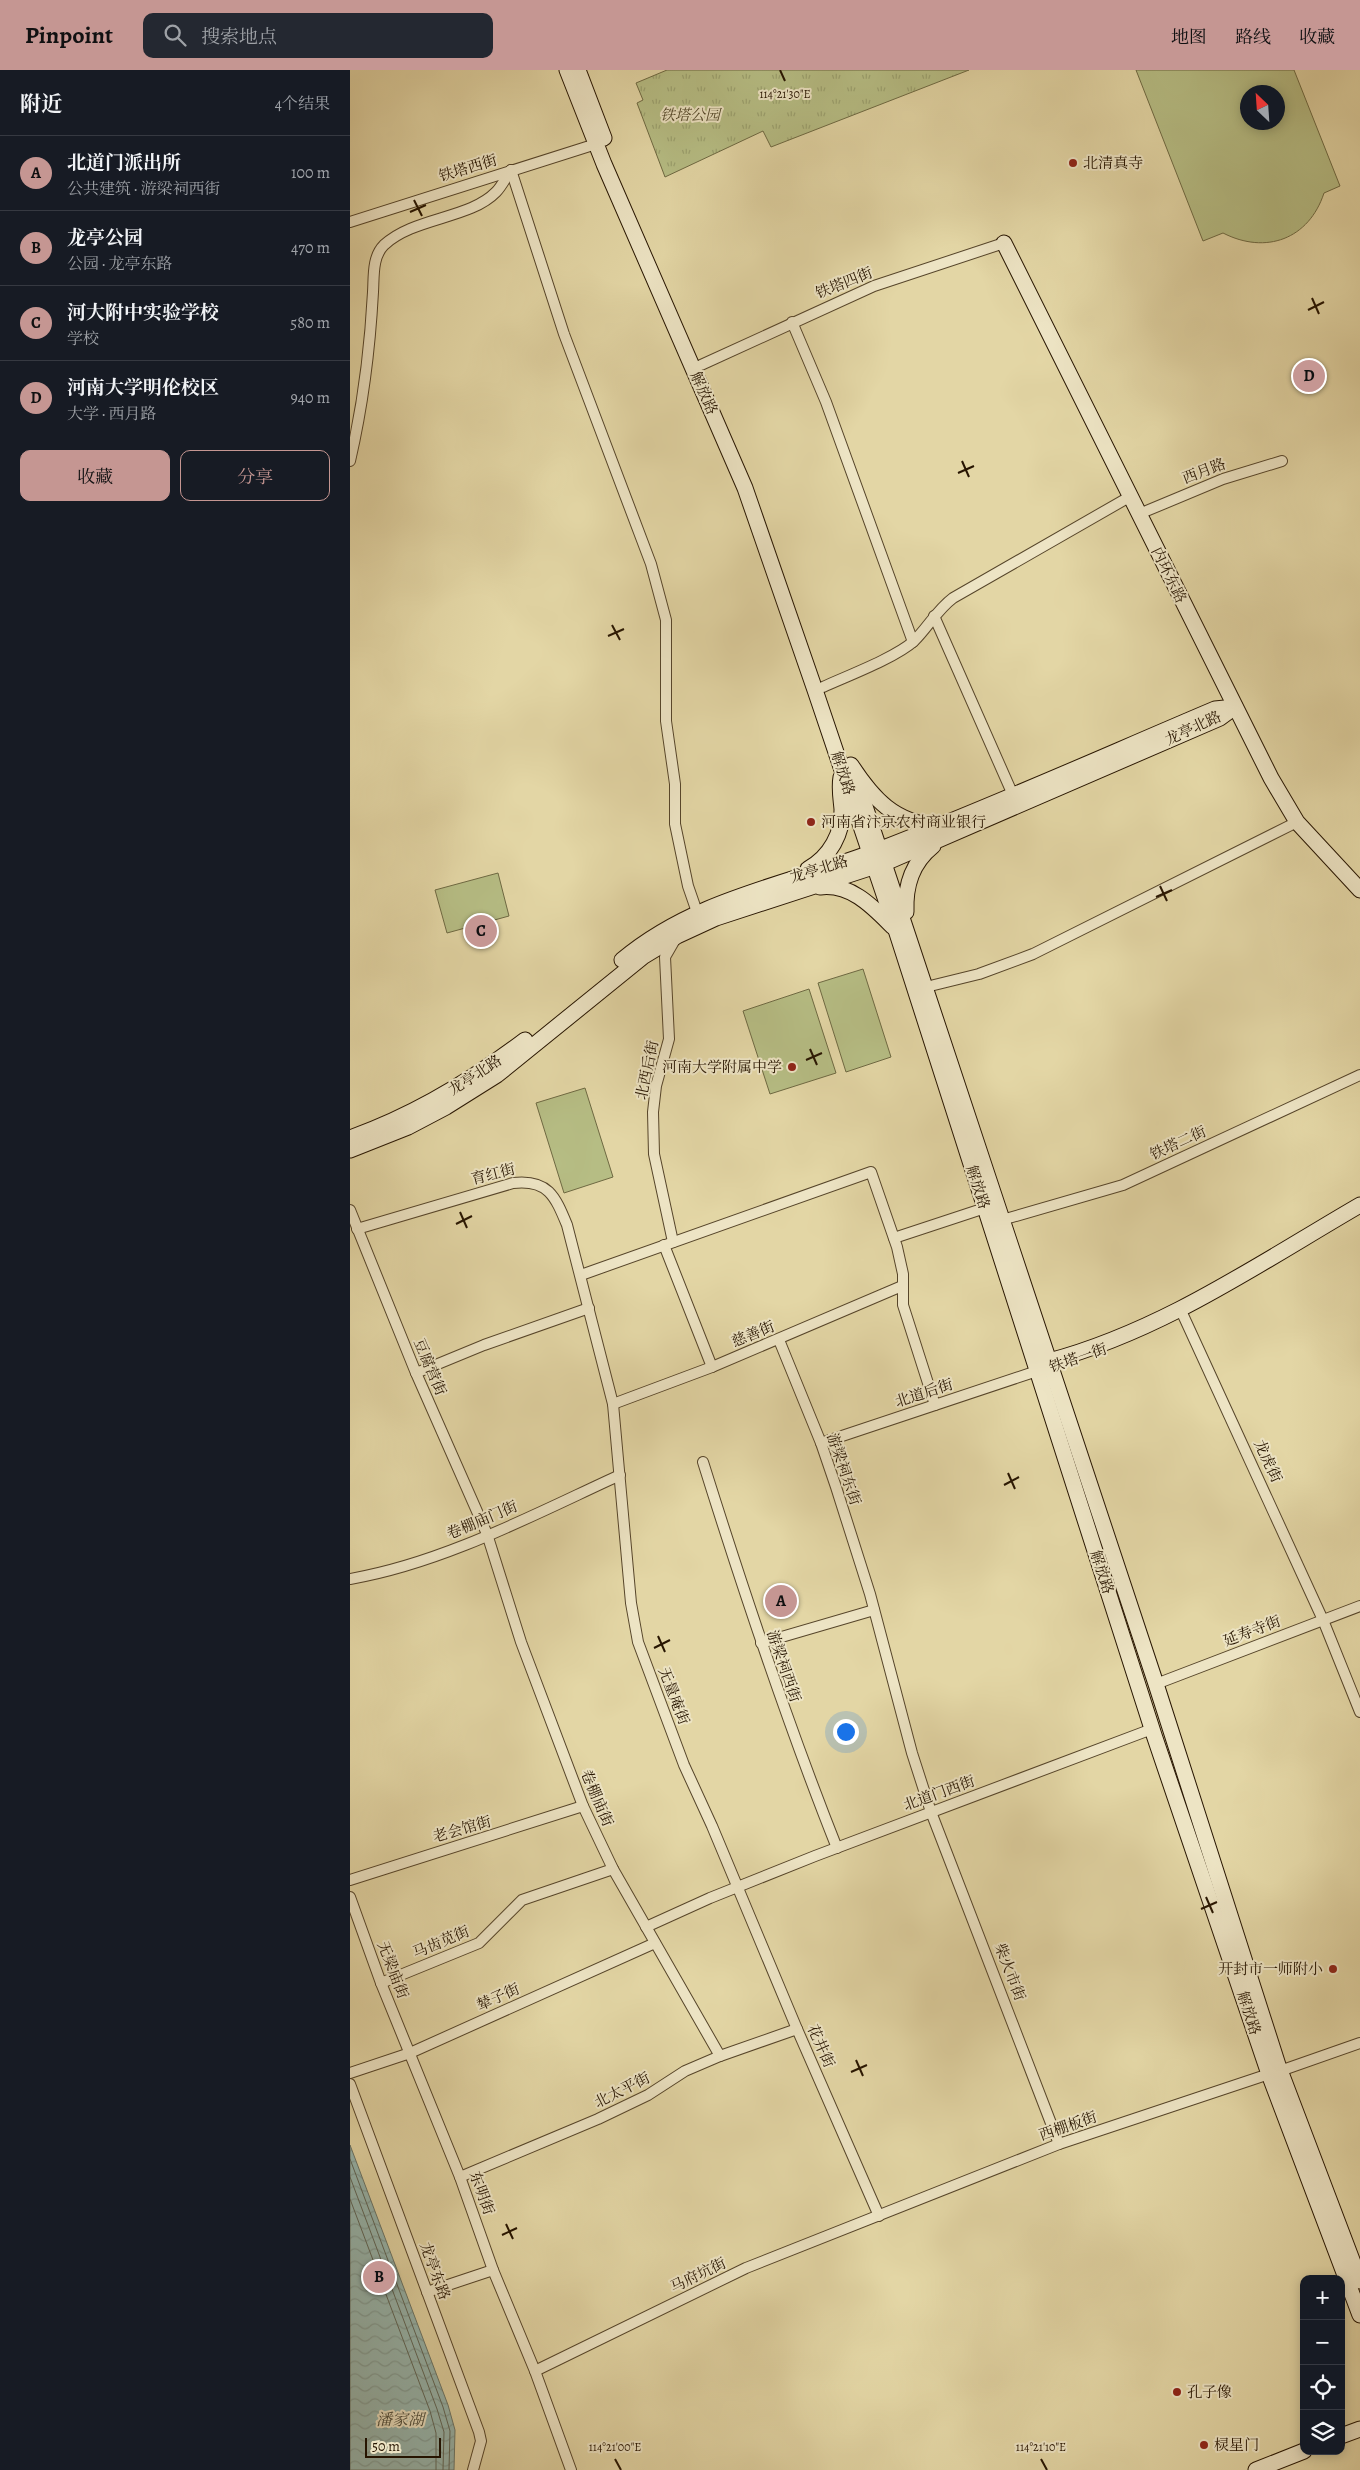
<!DOCTYPE html>
<html lang="zh">
<meta charset="utf-8">
<style>
:root{--surface:#171b24;--page:#242831;--text:#f1f3f6;--muted:#9ea1a6;--line:#363941;--accent:#c59692}
body{margin:0;font-family:Alegreya,"Noto Serif SC",serif;background:var(--page);color:var(--text)}
.controls{position:absolute;right:15px;bottom:15px;display:grid;overflow:hidden;border-radius:10px;box-shadow:0 2px 12px #0003}
.controls button{width:45px;height:45px;display:grid;place-items:center;padding:0;border:0;border-bottom:1px solid var(--line);background:var(--surface);color:var(--text);font:25px sans-serif}
.compass{position:absolute;left:890px;top:15px;width:45px;height:45px;border-radius:50%;background:var(--surface);box-shadow:0 2px 12px #0003;rotate:335deg}
.scale{position:absolute;left:15px;bottom:12px;width:76px;box-sizing:border-box;padding-left:5px;border:2px solid #271501;border-top:0;font-size:14px;line-height:18px;white-space:nowrap;color:#271501;-webkit-text-stroke:4px #ede4c4;paint-order:stroke}
.you{position:absolute;left:495px;top:1661px;width:18px;height:18px;margin:-12px;border:4px solid #fff;border-radius:50%;background:#1a73e8;box-shadow:0 0 0 8px #1a73e833}
.badge{display:grid;place-items:center;width:32px;height:32px;border-radius:50%;background:var(--accent);color:#111;font-size:16px;font-weight:700}
.pin{position:absolute;translate:-50% -50%;border:2px solid #fff;box-shadow:0 1px 5px #0006}
.list{margin:0;padding:0;list-style:none}
h2{display:flex;justify-content:space-between;align-items:center;height:65px;margin:0;padding:0 20px;font-size:21px}
h2 small{font-size:16px;font-weight:400;color:var(--muted)}
.list li{display:grid;grid-template-columns:32px 1fr auto;gap:15px;align-items:center;box-sizing:border-box;height:75px;padding:0 20px;border-top:1px solid var(--line)}
.list b{display:block;font-size:19px;white-space:nowrap}
.list p{margin:0;font-size:16px;white-space:nowrap;color:var(--muted)}
.list em{font-size:16px;font-style:normal;color:var(--muted)}
.actions{display:flex;gap:10px;padding:15px 20px}
.actions a{flex:1;padding:11px 0;border:1px solid var(--accent);border-radius:10px;text-align:center;font-size:18px;color:var(--accent)}
.actions .main{background:var(--accent);color:#111}
.icon{flex:none;width:28px;height:28px;fill:none;stroke:currentColor;stroke-width:2;stroke-linecap:round;stroke-linejoin:round}
.map{position:relative;flex:none;width:1010px;height:2400px;overflow:hidden}
header{display:flex;align-items:center;gap:30px;box-sizing:border-box;height:70px;padding:0 25px;background:var(--accent);color:#111}
header strong{font-size:24px}
nav{display:flex;gap:28px;margin-inline-start:auto;font-size:18px}
.search{width:350px;height:45px;background:var(--page);display:flex;align-items:center;gap:12px;box-sizing:border-box;padding:0 18px;border-radius:10px;color:var(--muted);font-size:19px}
main{display:flex}
aside{flex:1;background:var(--surface)}
.map>svg:first-child{display:block}
.grass{fill:#b6bd84;stroke:#6e6942;fill-rule:evenodd}
.park{fill:url(#park-tufts);stroke:#6e6942}
.water{fill:url(#water-waves);stroke:#6a7669}
.lines{fill:none;stroke-linecap:round;stroke-linejoin:round}
.shore{stroke:#5f6658;stroke-width:1}
.street-casing{stroke:#56452a;stroke-width:12}
.secondary-casing{stroke:#271501;stroke-width:17}
.street{stroke:#ede4c4;stroke-width:10}
.secondary{stroke:#ede4c4;stroke-width:15}
.ticks{fill:none;stroke:#271501;stroke-width:2}
.poi-dot{fill:#8f2418;stroke:#ede4c4;stroke-width:2}
.labels{text-anchor:middle;dominant-baseline:central;stroke-width:4;stroke-linejoin:round;paint-order:stroke}
.park-label{font-size:15px;font-style:italic;fill:#524728;stroke:#ede4c4}
.poi-label{font-size:15px;fill:#271501;stroke:#ede4c4;text-anchor:start}
.street-label{font-size:15px;fill:#271501;stroke:#ede4c4}
.water-label{font-size:16px;font-style:italic;fill:#4e4e3e;stroke:#ede4c4}
.ticks-label{font-size:12px;text-anchor:middle;fill:#271501;stroke:#ede4c4;stroke-width:4;stroke-linejoin:round;paint-order:stroke}
</style>
<header>
<strong>Pinpoint</strong>
<div class="search"><svg class="icon" aria-label="search" viewBox="0 0 24 24"><circle cx="10" cy="10" r="6"/><path d="M15 15l6 6"/></svg>搜索地点</div>
<nav><a>地图</a><a>路线</a><a>收藏</a></nav>
</header>
<main>
<aside>
<h2>附近<small>4个结果</small></h2>
<ul class="list">
<li><span class="badge">A</span><div><b>北道门派出所</b><p>公共建筑 · 游梁祠西街</p></div><em>100 m</em></li>
<li><span class="badge">B</span><div><b>龙亭公园</b><p>公园 · 龙亭东路</p></div><em>470 m</em></li>
<li><span class="badge">C</span><div><b>河大附中实验学校</b><p>学校</p></div><em>580 m</em></li>
<li><span class="badge">D</span><div><b>河南大学明伦校区</b><p>大学 · 西月路</p></div><em>940 m</em></li>
</ul>
<div class="actions"><a class="main">收藏</a><a>分享</a></div>
</aside>
<div class="map">
<svg width="1010" height="2400" viewBox="0 0 1010 2400">
<defs>
<pattern id="park-tufts" width="24" height="20" patternUnits="userSpaceOnUse" patternTransform="scale(1.25)"><rect width="24" height="20" fill="#b6bd84"/><path d="M3 7l-1-3M5 7V3M7 7l1-3M15 17l-1-3M17 17v-4M19 17l1-3" fill="none" stroke="#9ca270"/></pattern>
<pattern id="water-waves" width="16" height="10" patternUnits="userSpaceOnUse" patternTransform="scale(1.25)"><rect width="16" height="10" fill="#97b7af"/><path d="M0 5q4-4 8 0t8 0" fill="none" stroke="#829c95"/></pattern>
</defs>
<rect width="100%" height="100%" fill="#e3d6a5"/>
<filter id="stains"><feTurbulence type="fractalNoise" baseFrequency=".004" numOctaves="4"/><feColorMatrix values="0 0 0 0 .2 0 0 0 0 .09 0 0 0 0 .02 0 0 0 .5 -.17"/></filter>
<radialGradient id="worn" r=".72"><stop offset=".6" stop-color="#630" stop-opacity="0"/><stop offset="1" stop-color="#630" stop-opacity=".3"/></radialGradient>
<g class="grass">
<path d="M786,0H944L990,116L974,123C959,169 916,185 873,163L853,171ZM928,22V52H898V22Z"/>
<polygon points="148,803 159,846 97,863 85,820"/>
<polygon points="513,899 541,987 496,1002 468,913"/>
<polygon points="459,919 486,1003 420,1024 393,941"/>
<polygon points="235,1018 263,1107 214,1123 186,1033"/>
</g>
<polygon class="park" points="317,0 619,0 421,77 413,61 315,107 287,33 293,30 286,13"/>
<polygon class="water" points="0,2075 98,2335 105,2360 104,2400 0,2400"/>
<g class="lines">
<g class="shore">
<polyline points="0,2089 93,2337 100,2361 99,2400"/>
<polyline points="0,2107 87,2339 94,2362 93,2400"/>
<polyline points="0,2129 80,2341 86,2363 86,2400"/>
</g>
<defs>
<g id="street">
<polyline points="161,100 214,264 301,494 316,550 316,651 325,714 325,754 338,816 347,842"/>
<polyline points="0,152 246,74"/>
<polyline points="442,252 476,332 563,572"/>
<polyline points="351,295 524,216 654,173"/>
<path d="M0,391C13,335 20,279 23,222C24,207 22,187 34,175C64,147 120,149 146,122C152,116 156,107 161,100"/>
<polyline points="789,444 873,409 932,391"/>
<polyline points="584,546 663,725"/>
<path d="M473,617C497,606 545,588 564,571C578,557 587,540 603,528L781,426"/>
<polyline points="576,917 629,904 683,884 947,752"/>
<polyline points="0,1140 66,1303 137,1464 171,1572 233,1736 263,1799 370,1986"/>
<polyline points="652,1150 773,1115 1010,1005"/>
<path d="M7,1159L163,1113C198,1109 205,1126 217,1155L263,1334L281,1533L288,1572L334,1695L362,1756L447,1959L529,2146"/>
<polyline points="544,1168 635,1138"/>
<polyline points="323,1172 304,1084 303,1042 306,1016 319,969 315,887 326,868"/>
<polyline points="314,1175 362,1297"/>
<polyline points="231,1205 521,1102 547,1177 553,1204 553,1235 585,1335"/>
<polyline points="833,1245 973,1550 1010,1642"/>
<polyline points="429,1270 471,1373 486,1417 520,1524 562,1683 581,1742 709,2074"/>
<polyline points="66,1303 134,1275 239,1238"/>
<polyline points="263,1334 362,1297 552,1216"/>
<polyline points="471,1373 687,1301"/>
<path d="M353,1392C394,1523 436,1650 487,1778"/>
<path d="M0,1509C93,1493 185,1444 270,1405"/>
<polyline points="411,1573 524,1540"/>
<polyline points="806,1614 1010,1536"/>
<polyline points="0,1810 233,1736"/>
<polyline points="0,1827 31,1913 110,2107 143,2200 185,2301 221,2400"/>
<polyline points="296,1857 360,1828 465,1786 802,1659"/>
<polyline points="31,1913 129,1873 172,1830 263,1799"/>
<polyline points="930,2001 1010,1973"/>
<polyline points="0,2003 60,1983 305,1873"/>
<polyline points="0,2014 129,2362 131,2371 123,2400"/>
<polyline points="110,2107 248,2049 298,2025 335,2001 370,1986 447,1959"/>
<polyline points="77,2222 143,2200"/>
<polyline points="185,2301 396,2198 709,2074 919,2004"/>
</g>
<g id="secondary">
<polyline points="217,0 254,94 395,418 465,620 546,860 804,1665 919,2004 1010,2245"/>
<polyline points="228,0 254,68"/>
<polyline points="654,173 921,708 947,752 1010,820"/>
<path d="M501,695C523,729 545,753 587,756"/>
<polyline points="507,712 806,1614 928,1995 1010,2211"/>
<path d="M458,799C480,787 493,763 492,739C491,728 489,718 491,707"/>
<path d="M470,817C501,813 523,837 543,857"/>
<path d="M556,842C555,815 562,793 583,776"/>
<path d="M272,890C347,827 442,814 531,779C643,736 754,686 865,639L885,637"/>
<path d="M0,1068C65,1045 121,1011 175,970"/>
<polyline points="0,1080 58,1057 96,1037 147,1005 294,886 327,866 366,848 535,793 870,648 885,637"/>
<path d="M692,1297L699,1291C812,1261 910,1193 1010,1135"/>
<polyline points="991,2366 1010,2359"/>
<polyline points="906,2400 954,2381"/>
</g>
</defs>
<use href="#street" class="street-casing"/>
<use href="#secondary" class="secondary-casing"/>
<use href="#street" class="street"/>
<use href="#secondary" class="secondary"/>
</g>
<path class="ticks" d="M430,0L435,11M64,130L72,146M60,142L76,135M962,228L969,244M958,240L974,232M612,391L619,407M608,403L624,396M262,555L270,570M258,566L274,559M810,816L817,831M806,827L822,820M460,979L467,995M456,990L472,983M110,1142L117,1158M106,1154L122,1146M658,1403L665,1419M654,1415L669,1407M308,1566L315,1582M304,1578L320,1570M856,1827L863,1843M851,1839L867,1832M506,1990L513,2006M501,2002L517,1995M156,2154L163,2169M152,2165L167,2158M265,2389L271,2400M691,2389L697,2400"/>
<g class="poi-dot">
<circle cx="723" cy="93" r="5"/>
<circle cx="461" cy="752" r="5"/>
<circle cx="442" cy="997" r="5"/>
<circle cx="983" cy="1899" r="5"/>
<circle cx="827" cy="2322" r="5"/>
<circle cx="854" cy="2375" r="5"/>
</g>
<g class="labels">
<g class="park-label">
<text x="340" y="45">铁塔公园</text>
</g>
<g class="poi-label">
<text x="733" y="93">北清真寺</text>
<text x="471" y="752">河南省汴京农村商业银行</text>
<text x="432" y="997" text-anchor="end">河南大学附属中学</text>
<text x="973" y="1899" text-anchor="end">开封市一师附小</text>
<text x="837" y="2322">孔子像</text>
<text x="864" y="2375">棂星门</text>
</g>
<g class="street-label">
<text transform="translate(118 98) rotate(-17)">铁塔西街</text>
<text transform="translate(494 213) rotate(-22)">铁塔四街</text>
<text transform="translate(354 323) rotate(66)">解放路</text>
<text transform="translate(854 401) rotate(-21)">西月路</text>
<text transform="translate(819 505) rotate(64)">内环东路</text>
<text transform="translate(843 658) rotate(-25)">龙亭北路</text>
<text transform="translate(493 703) rotate(72)">解放路</text>
<text transform="translate(469 799) rotate(-17)">龙亭北路</text>
<text transform="translate(297 1000) rotate(-78)">北西后街</text>
<text transform="translate(125 1005) rotate(-33)">龙亭北路</text>
<text transform="translate(828 1073) rotate(-25)">铁塔二街</text>
<text transform="translate(143 1104) rotate(-14)">育红街</text>
<text transform="translate(628 1117) rotate(72)">解放路</text>
<text transform="translate(403 1264) rotate(-22)">慈善街</text>
<text transform="translate(728 1288) rotate(-19)">铁塔一街</text>
<text transform="translate(80 1297) rotate(67)">豆腐营街</text>
<text transform="translate(574 1323) rotate(-18)">北道后街</text>
<text transform="translate(918 1391) rotate(65)">龙虎街</text>
<text transform="translate(494 1399) rotate(71)">游梁祠东街</text>
<text transform="translate(132 1450) rotate(-23)">卷棚庙门街</text>
<text transform="translate(752 1502) rotate(72)">解放路</text>
<text transform="translate(902 1561) rotate(-21)">延寿寺街</text>
<text transform="translate(434 1596) rotate(71)">游梁祠西街</text>
<text transform="translate(324 1626) rotate(69)">无量庵街</text>
<text transform="translate(589 1723) rotate(-20)">北道门西街</text>
<text transform="translate(247 1728) rotate(67)">卷棚庙街</text>
<text transform="translate(112 1759) rotate(-16)">老会馆街</text>
<text transform="translate(91 1872) rotate(-23)">马齿苋街</text>
<text transform="translate(43 1900) rotate(69)">无梁庙街</text>
<text transform="translate(660 1902) rotate(69)">柴火市街</text>
<text transform="translate(148 1927) rotate(-24)">辇子街</text>
<text transform="translate(899 1943) rotate(72)">解放路</text>
<text transform="translate(471 1976) rotate(66)">花井街</text>
<text transform="translate(272 2020) rotate(-27)">北太平街</text>
<text transform="translate(718 2056) rotate(-19)">西棚板街</text>
<text transform="translate(132 2123) rotate(70)">东明街</text>
<text transform="translate(85 2201) rotate(70)">龙亭东路</text>
<text transform="translate(348 2205) rotate(-26)">马府坑街</text>
</g>
<g class="water-label">
<text x="50" y="2350">潘家湖</text>
</g>
</g>
<g class="ticks-label">
<text x="435" y="28">114°21'30"E</text>
<text x="265" y="2381">114°21'00"E</text>
<text x="691" y="2381">114°21'10"E</text>
</g>
<rect width="100%" height="100%" filter="url(#stains)"/>
<rect width="100%" height="100%" fill="url(#worn)"/>
</svg>
<div class="controls">
<button>+</button>
<button>−</button>
<button><svg class="icon" aria-label="locate" viewBox="0 0 24 24"><circle cx="12" cy="12" r="6"/><path d="M12 2v4M12 18v4M2 12h4M18 12h4"/></svg></button>
<button><svg class="icon" aria-label="layers" viewBox="0 0 24 24"><path d="M12 4l9 5-9 5-9-5zM3 14l9 5 9-5"/></svg></button>
</div>
<svg class="compass" viewBox="-18 -18 36 36"><path d="M0-13l5 13h-10z" fill="#e53935"/><path d="M0 13l5-13h-10z" fill="#9ea1a6"/></svg>
<div class="scale">50 m</div>
<div class="you"></div>
<div class="pin badge" style="left:431px;top:1531px">A</div>
<div class="pin badge" style="left:29px;top:2207px">B</div>
<div class="pin badge" style="left:131px;top:861px">C</div>
<div class="pin badge" style="left:959px;top:306px">D</div>
</div>
</main>
